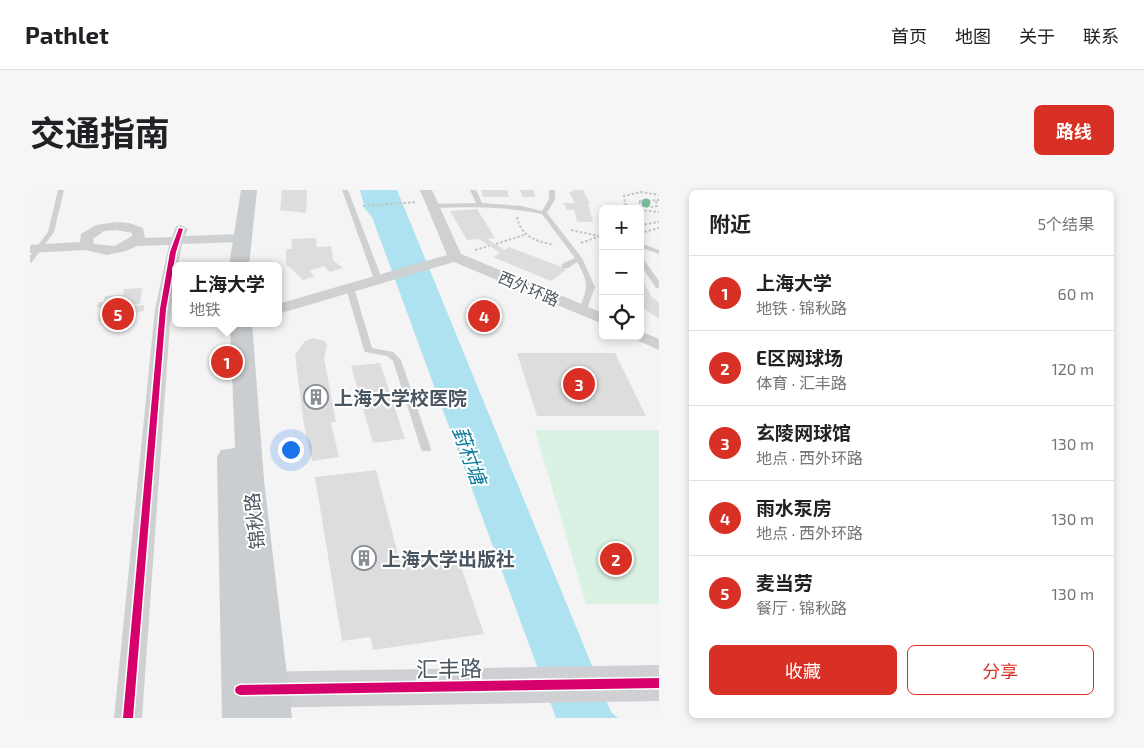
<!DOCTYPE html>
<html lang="zh">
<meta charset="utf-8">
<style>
:root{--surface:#fff;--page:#f6f6f6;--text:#202124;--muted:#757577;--line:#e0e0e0;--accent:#d93025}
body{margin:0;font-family:"Exo 2","Noto Sans SC",sans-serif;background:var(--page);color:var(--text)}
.controls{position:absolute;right:15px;top:15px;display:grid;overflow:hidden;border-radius:8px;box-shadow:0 2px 8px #0003}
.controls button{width:45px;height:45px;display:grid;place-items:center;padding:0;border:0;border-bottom:1px solid var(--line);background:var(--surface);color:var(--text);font:25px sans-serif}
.you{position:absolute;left:260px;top:259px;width:18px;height:18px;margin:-12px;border:4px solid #fff;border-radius:50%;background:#1a73e8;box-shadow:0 0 0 8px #1a73e833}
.badge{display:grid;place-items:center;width:32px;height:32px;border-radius:50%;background:var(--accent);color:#fff;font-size:16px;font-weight:700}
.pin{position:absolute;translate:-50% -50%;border:2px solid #fff;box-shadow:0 1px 5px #0006}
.popup{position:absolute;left:142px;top:72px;width:110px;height:65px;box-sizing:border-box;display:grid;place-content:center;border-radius:8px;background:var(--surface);filter:drop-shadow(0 1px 4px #0005);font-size:16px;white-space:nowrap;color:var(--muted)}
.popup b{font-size:19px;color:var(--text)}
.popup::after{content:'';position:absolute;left:50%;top:100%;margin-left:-10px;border:10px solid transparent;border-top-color:var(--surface)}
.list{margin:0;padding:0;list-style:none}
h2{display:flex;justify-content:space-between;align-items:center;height:65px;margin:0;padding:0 20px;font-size:21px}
h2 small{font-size:16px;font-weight:400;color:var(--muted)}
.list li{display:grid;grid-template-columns:32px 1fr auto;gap:15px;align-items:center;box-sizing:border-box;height:75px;padding:0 20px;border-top:1px solid var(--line)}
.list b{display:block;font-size:19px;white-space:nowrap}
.list p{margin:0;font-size:16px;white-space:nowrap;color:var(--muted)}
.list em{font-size:16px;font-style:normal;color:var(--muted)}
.actions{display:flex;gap:10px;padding:15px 20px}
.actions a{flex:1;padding:11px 0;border:1px solid var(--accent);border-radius:8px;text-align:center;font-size:18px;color:var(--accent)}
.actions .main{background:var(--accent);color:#fff}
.icon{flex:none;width:28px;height:28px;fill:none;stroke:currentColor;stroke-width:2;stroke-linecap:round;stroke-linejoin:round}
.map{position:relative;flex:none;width:629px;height:528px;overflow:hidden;border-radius:8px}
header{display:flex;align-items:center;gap:30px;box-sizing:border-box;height:70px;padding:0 25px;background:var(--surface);border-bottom:1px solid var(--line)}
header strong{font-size:24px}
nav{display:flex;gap:28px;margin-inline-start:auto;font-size:18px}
.intro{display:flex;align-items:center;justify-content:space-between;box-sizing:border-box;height:120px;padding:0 30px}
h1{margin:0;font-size:35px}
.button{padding:12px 22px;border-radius:8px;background:var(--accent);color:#fff;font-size:18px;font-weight:700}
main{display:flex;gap:30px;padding:0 30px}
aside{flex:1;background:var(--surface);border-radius:8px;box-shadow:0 2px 8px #0003}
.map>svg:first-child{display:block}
.green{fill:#d9f2e3}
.water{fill:#aee2f0}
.building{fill:#ddddde}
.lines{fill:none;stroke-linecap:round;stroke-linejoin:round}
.path-far1{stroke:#bcc7c4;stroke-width:2;stroke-dasharray:2.5 2;stroke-linecap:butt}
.path{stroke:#bcc7c4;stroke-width:2.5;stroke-dasharray:3 2;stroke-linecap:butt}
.lane{fill:#ced0d2;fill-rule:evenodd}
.street{fill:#ced0d2;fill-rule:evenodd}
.secondary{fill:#ced0d4;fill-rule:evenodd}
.primary{fill:#caced1;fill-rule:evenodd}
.cycleway-casing{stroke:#fff;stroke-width:3}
.cycleway{fill:#d6006c;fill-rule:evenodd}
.tree{fill:#7ab899}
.labels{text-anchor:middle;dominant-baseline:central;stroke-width:4;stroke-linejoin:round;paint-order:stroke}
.far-street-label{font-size:16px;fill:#4a5661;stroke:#fff}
.poi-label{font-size:19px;font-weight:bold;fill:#4a5661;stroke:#fff;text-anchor:start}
.street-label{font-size:19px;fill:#4a5661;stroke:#fff}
.water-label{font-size:20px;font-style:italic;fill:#0c7c9b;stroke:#fff}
.near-street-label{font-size:22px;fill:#4a5661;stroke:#fff}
</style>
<header>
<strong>Pathlet</strong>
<nav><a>首页</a><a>地图</a><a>关于</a><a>联系</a></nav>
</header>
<div class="intro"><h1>交通指南</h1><a class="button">路线</a></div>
<main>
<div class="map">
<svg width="629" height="528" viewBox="0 0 629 528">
<rect width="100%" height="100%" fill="#f4f4f4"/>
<polygon class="green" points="505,240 629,240 629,414 556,414"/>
<polygon class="water" points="330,0 367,0 581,522 588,528 526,528 342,27 335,19"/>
<g class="building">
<polygon points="252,0 277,0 276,23 250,20"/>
<polygon points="451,0 477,0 479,7 453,7"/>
<polygon points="490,0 503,0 506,7 493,7"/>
<polygon points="542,0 553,0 560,14 558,14 563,32 547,32 544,20 537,20 533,13 545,13 539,2 543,2"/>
<polygon points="447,19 465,48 457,49 475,60 479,57 537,79 521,91 463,67 470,63 449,49 437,50 420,21"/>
<polygon points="286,48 287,57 301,56 303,70 313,78 300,82 294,76 279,81 285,86 273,90 256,74 256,59 262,59 261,49"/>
<polygon points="610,87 622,107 629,112 629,129 610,116"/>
<polygon points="112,98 110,114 67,118 68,112 74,112 75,106 93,105 94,99"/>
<polygon points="114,115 114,121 107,122 106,127 68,131 71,119"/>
<polygon points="437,117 466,117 471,134 441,134"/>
<polygon points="283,148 295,151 297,156 294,168 306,232 301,233 309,267 282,271 274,235 265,165 275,151"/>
<polygon points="487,163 585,163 616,226 507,226"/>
<polygon points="350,173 375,249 343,253 321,176"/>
<polygon points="346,280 370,372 427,365 454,444 343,460 341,447 312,451 285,287"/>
</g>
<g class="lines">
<g class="path-far1">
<path d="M626,11L627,16C620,18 613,17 608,11L629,10"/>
<polyline points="333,16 387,12"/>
<polyline points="605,19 595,14 594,6 611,2 629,5"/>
<polyline points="610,20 629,22"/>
<path d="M487,27C491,47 506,51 524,55"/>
<polyline points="610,35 629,32"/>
<polyline points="541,40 569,46"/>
<polyline points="610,43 629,38"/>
<polyline points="551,53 573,45"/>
<polyline points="466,54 494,45"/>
<polyline points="445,60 459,56"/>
</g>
<polyline class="path" points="167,133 175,136"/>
<g class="lane">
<polygon points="28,0 34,0 24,42 2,72 0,73 0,66 18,42"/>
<polygon points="312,0 318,0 352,89 351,91 344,89"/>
<path d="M440,0H446L452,13L492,16L512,21L519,9V0H525V9L517,23L552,68L565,97L556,122H553L549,120C557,98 560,94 547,72L538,78H532V74L545,68L512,24C475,16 439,17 402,18L399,16L402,14L446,13Z"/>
<polygon points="610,53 629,60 629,64 610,57"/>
<polygon points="610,66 612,67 629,91 629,98 626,98 610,74"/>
<polygon points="317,96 323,96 324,98 342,158 363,162 371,170 401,259 400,261 392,261 391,259 363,171 357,166 335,162 334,160 316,98"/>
</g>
<g class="street">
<polygon points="390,0 402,0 431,64 573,123 573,134 424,72 248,124 248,114 417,65"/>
<path d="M86,32L99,33L113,38L115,48L142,47L146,36L151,35L158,39L155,46L212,44L219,48L212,52L152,54L148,76H146L141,119L112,528H84L125,119L139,55L107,56L96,61L77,65L55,60L0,63V55L50,52L51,44L66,35ZM86,40L102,43V46L85,56L64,54L63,49L74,41Z"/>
<polygon points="610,141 629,149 629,160 604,149 602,146 610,146"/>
</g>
<polygon class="secondary" points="629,475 629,511 221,518 208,513 202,500 208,487 221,482"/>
<g class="primary">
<polygon points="211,0 227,0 219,76 199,76"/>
<polygon points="200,133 222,133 234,290 262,528 192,528 187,267 191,260 205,258"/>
</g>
<defs>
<g id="cycleway">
<polygon points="149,38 153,39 146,62 136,119 103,528 93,528 130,119 140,62"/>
<polygon points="629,488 629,498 210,505 206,503 205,500 206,497 210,495"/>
</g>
</defs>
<use href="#cycleway" class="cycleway-casing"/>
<use href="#cycleway" class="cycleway"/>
</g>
<circle class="tree" cx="616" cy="13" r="4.5"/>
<defs>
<symbol id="building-ring" viewBox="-11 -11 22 22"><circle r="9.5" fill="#fff" stroke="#868d94" stroke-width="1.5"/><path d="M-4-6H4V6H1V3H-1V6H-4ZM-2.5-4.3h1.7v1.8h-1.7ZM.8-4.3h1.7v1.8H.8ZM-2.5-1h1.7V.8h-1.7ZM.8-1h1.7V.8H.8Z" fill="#868d94"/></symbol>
</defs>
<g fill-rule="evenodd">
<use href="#building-ring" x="272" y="193" width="28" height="28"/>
<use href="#building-ring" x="320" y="354" width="28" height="28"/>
</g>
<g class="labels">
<g class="far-street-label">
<text transform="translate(499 98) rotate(23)">西外环路</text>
</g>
<g class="poi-label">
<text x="304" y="207">上海大学校医院</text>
<text x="352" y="368">上海大学出版社</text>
</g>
<g class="street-label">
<text transform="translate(224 331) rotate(-96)">锦秋路</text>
</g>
<g class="water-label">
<text transform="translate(440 265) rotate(70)">葑村塘</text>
</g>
<g class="near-street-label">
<text transform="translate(419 478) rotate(-1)">汇丰路</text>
</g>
</g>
</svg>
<div class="controls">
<button>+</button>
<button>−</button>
<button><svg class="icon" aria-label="locate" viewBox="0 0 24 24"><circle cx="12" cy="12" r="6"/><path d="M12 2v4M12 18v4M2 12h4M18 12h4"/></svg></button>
</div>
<div class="you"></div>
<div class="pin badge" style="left:197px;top:172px">1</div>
<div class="popup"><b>上海大学</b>地铁</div>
<div class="pin badge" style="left:586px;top:369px">2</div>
<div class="pin badge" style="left:549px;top:194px">3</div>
<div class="pin badge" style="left:454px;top:126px">4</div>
<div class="pin badge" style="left:88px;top:124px">5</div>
</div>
<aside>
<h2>附近<small>5个结果</small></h2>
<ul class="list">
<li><span class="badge">1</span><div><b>上海大学</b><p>地铁 · 锦秋路</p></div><em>60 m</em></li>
<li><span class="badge">2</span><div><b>E区网球场</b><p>体育 · 汇丰路</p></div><em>120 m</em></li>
<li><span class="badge">3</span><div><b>玄陵网球馆</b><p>地点 · 西外环路</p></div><em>130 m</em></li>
<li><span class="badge">4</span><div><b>雨水泵房</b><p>地点 · 西外环路</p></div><em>130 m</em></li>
<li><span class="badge">5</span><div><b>麦当劳</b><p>餐厅 · 锦秋路</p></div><em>130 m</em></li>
</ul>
<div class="actions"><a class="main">收藏</a><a>分享</a></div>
</aside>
</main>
